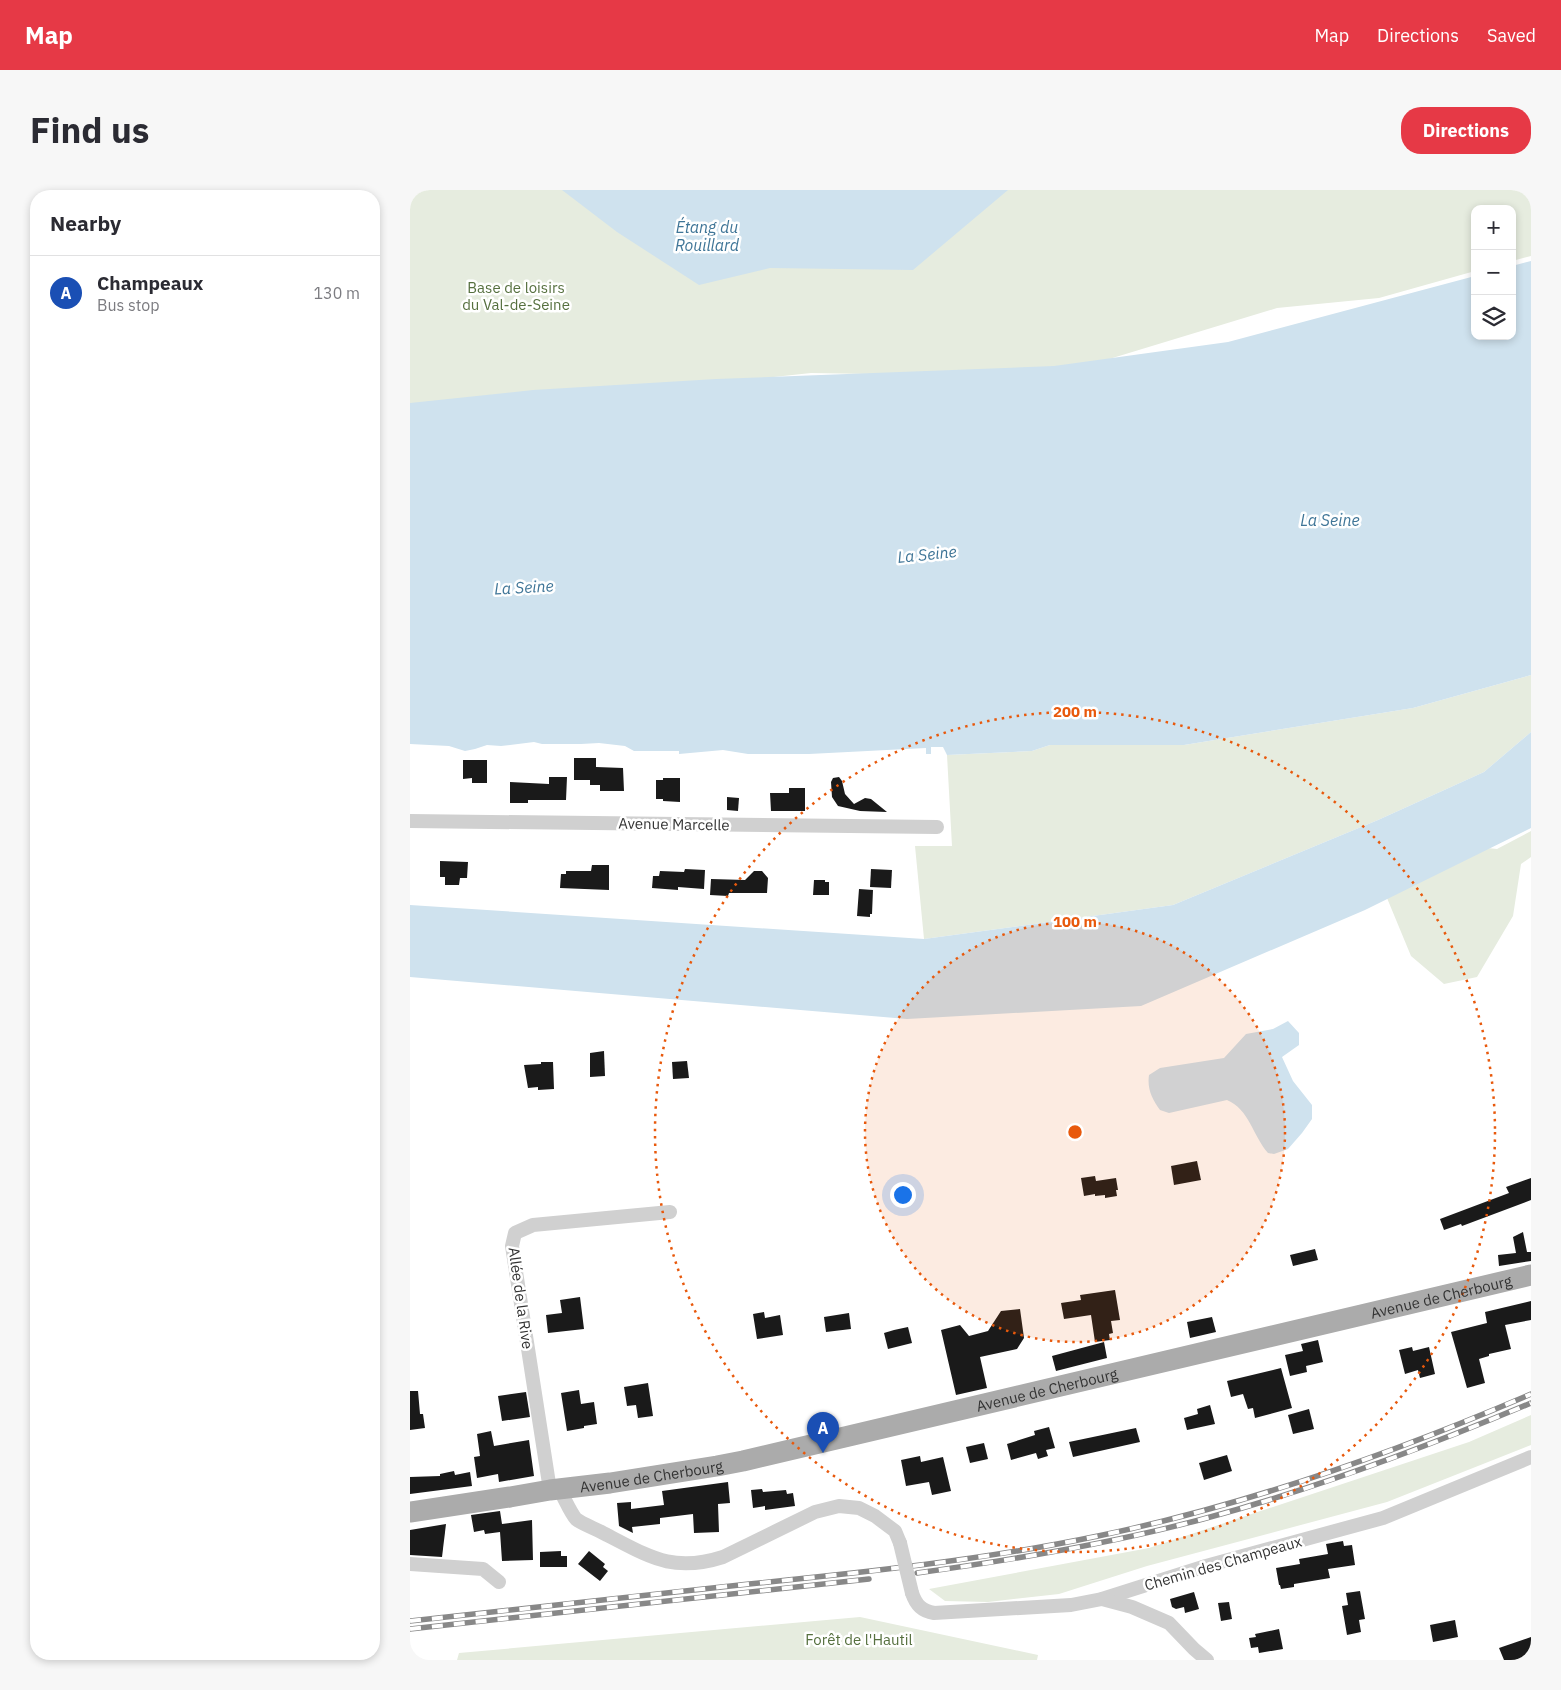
<!DOCTYPE html>
<meta charset="utf-8">
<style>
:root{--surface:#fff;--page:#f7f7f7;--text:#2b2b33;--muted:#7c7c81;--line:#e1e1e2;--accent:#e63946}
body{margin:0;font-family:"IBM Plex Sans",sans-serif;background:var(--page);color:var(--text)}
.controls{position:absolute;right:15px;top:15px;display:grid;overflow:hidden;border-radius:10px;box-shadow:0 2px 8px #0003}
.controls button{width:45px;height:45px;display:grid;place-items:center;padding:0;border:0;border-bottom:1px solid var(--line);background:var(--surface);color:var(--text);font:25px sans-serif}
.you{position:absolute;left:492px;top:1004px;width:18px;height:18px;margin:-12px;border:4px solid #fff;border-radius:50%;background:#1a73e8;box-shadow:0 0 0 8px #1a73e833}
.badge{display:grid;place-items:center;width:32px;height:32px;border-radius:50%;background:var(--accent);color:#fff;font-size:16px;font-weight:700}
.pin{position:absolute;translate:-50% -41px;filter:drop-shadow(0 1px 2px #0008)}
.pin::after{content:'';position:absolute;top:26px;width:18px;height:15px;background:inherit;clip-path:polygon(0 0,100% 0,50% 100%)}
.list{margin:0;padding:0;list-style:none}
h2{display:flex;justify-content:space-between;align-items:center;height:65px;margin:0;padding:0 20px;font-size:21px}
h2 small{font-size:16px;font-weight:400;color:var(--muted)}
.list li{display:grid;grid-template-columns:32px 1fr auto;gap:15px;align-items:center;box-sizing:border-box;height:75px;padding:0 20px;border-top:1px solid var(--line)}
.list b{display:block;font-size:19px;white-space:nowrap}
.list p{margin:0;font-size:16px;white-space:nowrap;color:var(--muted)}
.list em{font-size:16px;font-style:normal;color:var(--muted)}
.icon{flex:none;width:28px;height:28px;fill:none;stroke:currentColor;stroke-width:2;stroke-linecap:round;stroke-linejoin:round}
.map{position:relative;flex:none;width:1121px;height:1470px;overflow:hidden;border-radius:20px}
header{display:flex;align-items:center;gap:30px;box-sizing:border-box;height:70px;padding:0 25px;background:var(--accent);color:#fff}
header strong{font-size:24px}
nav{display:flex;gap:28px;margin-inline-start:auto;font-size:18px}
.intro{display:flex;align-items:center;justify-content:space-between;box-sizing:border-box;height:120px;padding:0 30px}
h1{margin:0;font-size:35px}
.button{padding:12px 22px;border-radius:20px;background:var(--accent);color:#fff;font-size:18px;font-weight:700}
main{display:flex;gap:30px;padding:0 30px}
aside{flex:1;background:var(--surface);border-radius:20px;box-shadow:0 2px 8px #0003}
.map>svg:first-child{display:block}
.green{fill:#e6ecdf}
.water{fill:#cfe2ee}
.building{fill:#1a1a1a}
.lines{fill:none;stroke-linecap:round;stroke-linejoin:round}
.minor{stroke:#d0d0d0;stroke-width:14}
.primary{stroke:#ababab;stroke-width:21}
.rail-casing{stroke:#888;stroke-width:5.5}
.rail{stroke:#fff;stroke-width:4;stroke-dasharray:11;stroke-linecap:butt}
.minor-bridge{stroke:#d0d0d0;stroke-width:14}
.ring{fill:none;stroke:#e8590c;stroke-width:2.5;stroke-dasharray:2.5 5}
.labels{text-anchor:middle;dominant-baseline:central;stroke-width:5;stroke-linejoin:round;paint-order:stroke}
.park-label{font-size:15px;fill:#56703f;stroke:#fff}
.street-label{font-size:15px;fill:#333;stroke:#fff}
.water-label{font-size:16px;font-style:italic;fill:#3f7597;stroke:#fff}
.centre{fill:#e8590c;stroke:#fff;stroke-width:2.5}
.ring-label{font-size:15px;text-anchor:middle;font-weight:bold;fill:#e8590c;stroke:#fff;stroke-width:5;stroke-linejoin:round;paint-order:stroke}
</style>
<header>
<strong>Map</strong>
<nav><a>Map</a><a>Directions</a><a>Saved</a></nav>
</header>
<div class="intro"><h1>Find us</h1><a class="button">Directions</a></div>
<main>
<aside>
<h2>Nearby<small></small></h2>
<ul class="list">
<li><span class="badge" style="background:#1a4fb4">A</span><div><b>Champeaux</b><p>Bus stop</p></div><em>130 m</em></li>
</ul>
</aside>
<div class="map">
<svg width="1121" height="1470" viewBox="0 0 1121 1470">
<rect width="100%" height="100%" fill="#fff"/>
<g class="green">
<polygon points="0,0 1121,0 1121,66 1102,71 1102,19 1065,19 1065,81 969,108 867,118 640,187 401,183 155,209 0,217"/>
<polygon points="1121,485 1121,542 1074,582 968,630 763,715 514,749 505,656 542,656 537,565 622,561 640,555 774,555 1003,518"/>
<polygon points="1121,641 1121,667 1111,674 1103,726 1067,787 1034,794 1001,766 972,696 1067,657 1087,659"/>
<polygon points="1121,1225 1121,1255 977,1312 737,1376 649,1404 578,1412 535,1411 519,1399 739,1358 1059,1252"/>
<polygon points="450,1427 628,1465 627,1470 47,1470 49,1463"/>
</g>
<g class="water">
<polygon points="152,0 598,0 503,80 360,78 289,95 207,42"/>
<polygon points="1121,71 1121,485 1003,518 774,555 640,555 622,561 537,565 533,557 521,557 521,564 516,564 516,558 399,564 338,564 313,560 269,564 269,561 224,561 215,556 189,553 171,554 132,554 124,552 91,556 77,555 65,559 55,561 39,556 0,554 0,213 123,200 306,189 644,176 818,152 1065,86 1065,146 1102,146 1102,76"/>
<polygon points="1121,542 1121,638 955,720 731,816 497,829 0,787 0,715 514,749 763,715 968,630 1074,582"/>
<path d="M878,831L889,843V855L872,867L883,891L902,915V929L892,943L878,959L864,964L858,963C843,946 839,919 817,910L759,923L750,920C742,909 737,899 739,885L750,878L814,868L836,844L863,839Z"/>
</g>
<g class="building">
<polygon points="164,568 186,568 186,577 213,578 214,601 190,601 190,595 180,595 180,590 164,590"/>
<polygon points="53,570 77,570 77,593 62,593 62,588 53,589"/>
<polygon points="139,587 157,587 156,610 118,610 118,613 100,613 100,592 139,594"/>
<polygon points="429,587 432,591 435,604 444,614 455,608 461,609 477,622 450,621 428,616 422,607 421,592 423,588"/>
<polygon points="253,588 270,588 270,612 253,611 253,609 246,609 246,590 253,590"/>
<polygon points="379,598 395,598 395,621 361,621 360,603 379,603"/>
<polygon points="317,607 329,608 328,621 317,620"/>
<polygon points="30,671 58,672 57,688 50,688 49,695 35,695 35,687 30,687"/>
<polygon points="182,675 199,675 199,700 150,698 151,684 156,684 156,681 181,681"/>
<polygon points="275,679 295,680 294,699 268,697 268,700 242,698 243,686 249,686 250,681 274,682"/>
<polygon points="461,679 482,680 481,698 460,697"/>
<polygon points="344,681 352,681 358,688 357,703 319,703 318,706 300,705 301,689 335,690"/>
<polygon points="404,690 415,690 415,692 419,692 419,705 403,705"/>
<polygon points="449,699 463,700 462,724 460,724 460,727 447,726"/>
<polygon points="194,861 195,886 180,887 180,863"/>
<polygon points="277,871 279,888 263,889 262,872"/>
<polygon points="131,872 143,872 144,899 128,900 128,897 118,898 114,875 131,874"/>
<polygon points="787,971 791,990 764,995 761,976"/>
<polygon points="685,986 686,991 706,988 708,1000 706,1000 707,1006 695,1008 695,1005 685,1006 685,1004 674,1006 671,988"/>
<polygon points="1121,988 1121,1010 1052,1036 1051,1034 1034,1040 1030,1029 1099,1003 1096,997"/>
<polygon points="1113,1042 1117,1062 1121,1062 1121,1071 1089,1076 1088,1065 1106,1063 1103,1047"/>
<polygon points="905,1059 908,1070 883,1076 880,1065"/>
<polygon points="705,1100 710,1130 701,1131 703,1143 699,1144 700,1150 685,1152 681,1125 654,1129 651,1113 671,1110 670,1105"/>
<polygon points="170,1107 174,1139 138,1143 136,1125 152,1123 150,1110"/>
<polygon points="1121,1111 1121,1130 1095,1135 1101,1159 1079,1164 1079,1166 1069,1169 1075,1193 1057,1198 1041,1142 1077,1133 1075,1122"/>
<polygon points="610,1119 614,1148 607,1159 570,1167 577,1198 546,1205 531,1140 550,1135 559,1146 578,1141 591,1121"/>
<polygon points="354,1122 355,1128 370,1125 373,1145 347,1149 343,1124"/>
<polygon points="439,1123 441,1139 416,1142 414,1127"/>
<polygon points="802,1127 806,1142 780,1148 777,1132"/>
<polygon points="498,1137 502,1153 478,1159 474,1143 484,1140"/>
<polygon points="908,1150 913,1172 896,1176 897,1182 880,1186 875,1165 893,1161 891,1154"/>
<polygon points="694,1152 697,1168 646,1181 642,1166"/>
<polygon points="1002,1157 1003,1161 1019,1157 1025,1184 1010,1188 1008,1180 995,1184 989,1160"/>
<polygon points="871,1178 882,1218 845,1228 843,1218 838,1219 833,1204 821,1207 817,1191"/>
<polygon points="238,1193 243,1226 228,1228 226,1215 217,1216 214,1197"/>
<polygon points="169,1200 171,1214 184,1212 187,1234 174,1236 174,1238 157,1241 151,1203"/>
<polygon points="0,1201 8,1201 10,1224 13,1224 15,1238 0,1240"/>
<polygon points="116,1202 120,1227 92,1231 88,1206"/>
<polygon points="800,1215 805,1234 777,1240 774,1228 788,1224 787,1219"/>
<polygon points="899,1219 904,1239 883,1244 878,1225"/>
<polygon points="639,1237 645,1258 636,1260 638,1266 628,1269 626,1263 601,1270 597,1254 625,1245 624,1241"/>
<polygon points="726,1238 730,1252 663,1267 659,1252"/>
<polygon points="81,1241 84,1256 119,1250 124,1286 89,1292 88,1284 67,1288 64,1267 70,1266 67,1244"/>
<polygon points="574,1253 578,1269 560,1273 556,1257"/>
<polygon points="817,1265 822,1281 794,1290 789,1273"/>
<polygon points="510,1266 511,1272 533,1267 541,1301 522,1305 519,1292 496,1296 491,1270"/>
<polygon points="44,1281 45,1285 60,1282 62,1296 0,1304 0,1287 30,1286 30,1284"/>
<polygon points="318,1292 320,1313 308,1314 309,1342 284,1343 283,1324 250,1328 250,1334 222,1337 223,1343 209,1336 207,1313 221,1312 221,1319 254,1315 252,1301"/>
<polygon points="352,1299 353,1302 376,1300 377,1304 383,1303 385,1316 355,1320 355,1316 343,1318 341,1300"/>
<polygon points="90,1321 92,1334 122,1330 123,1370 92,1371 90,1342 75,1344 74,1340 64,1342 61,1325"/>
<polygon points="36,1334 32,1367 0,1365 0,1340"/>
<polygon points="933,1351 934,1356 942,1355 945,1375 918,1379 920,1388 884,1394 884,1397 871,1399 870,1395 869,1395 866,1378 890,1374 889,1369 918,1364 916,1354"/>
<polygon points="151,1361 151,1366 157,1366 157,1377 130,1377 130,1362"/>
<polygon points="179,1361 195,1374 193,1377 198,1381 190,1391 168,1374"/>
<polygon points="950,1401 955,1429 949,1430 951,1442 937,1445 932,1416 938,1415 936,1403"/>
<polygon points="784,1402 789,1419 775,1423 774,1417 766,1419 762,1417 760,1409"/>
<polygon points="819,1412 822,1429 811,1431 808,1413"/>
<polygon points="1045,1430 1048,1447 1023,1452 1020,1435"/>
<polygon points="869,1439 873,1459 849,1463 848,1457 841,1458 839,1448 846,1447 845,1444"/>
<polygon points="1121,1447 1121,1470 1094,1470 1089,1458"/>
</g>
<g class="lines">
<g class="minor">
<polyline points="0,631 527,637"/>
<path d="M149,1299C154,1307 160,1322 166,1329C172,1334 189,1340 197,1345C240,1367 263,1383 313,1367L405,1322L429,1316L449,1318L465,1326L485,1341L490,1353"/>
<polyline points="140,1300 102,1056 105,1043 123,1035 260,1022"/>
<polyline points="0,1374 73,1379 89,1392"/>
<path d="M502,1403C506,1415 512,1421 524,1423L661,1415L692,1409L796,1376L973,1328L1121,1267"/>
<polyline points="692,1409 722,1417 759,1433 784,1459 797,1470"/>
</g>
<path class="primary" id="s1" d="M0,1322L100,1307L140,1300L200,1293L307,1276L333,1271L1121,1085"/>
<defs>
<g id="rail">
<path d="M507,1383C603,1370 699,1354 793,1329C905,1299 1014,1258 1121,1213"/>
<path d="M0,1431C113,1419 226,1406 339,1394C456,1382 573,1370 688,1346C837,1315 981,1264 1121,1204"/>
<polyline points="0,1439 459,1389"/>
</g>
</defs>
<use href="#rail" class="rail-casing"/>
<use href="#rail" class="rail"/>
<polyline class="minor-bridge" points="490,1353 502,1403"/>
</g>
<circle cx="665" cy="942" r="210" fill="#e8590c" fill-opacity=".12"/>
<g class="ring">
<circle cx="665" cy="942" r="210"/>
<circle cx="665" cy="942" r="420"/>
</g>
<g class="labels">
<g class="park-label">
<text x="106" y="97">Base de loisirs<tspan x="106" dy="17">du Val-de-Seine</tspan></text>
<text x="449" y="1449">Forêt de l'Hautil</text>
</g>
<g class="street-label">
<text transform="translate(264 634) rotate(1)">Avenue Marcelle</text>
<text stroke="none"><textPath href="#s1" startOffset="1054">Avenue de Cherbourg</textPath></text>
<text transform="translate(111 1108) rotate(82)">Allée de la Rive</text>
<text stroke="none"><textPath href="#s1" startOffset="649">Avenue de Cherbourg</textPath></text>
<text stroke="none"><textPath href="#s1" startOffset="244">Avenue de Cherbourg</textPath></text>
<text transform="translate(813 1373) rotate(-16)">Chemin des Champeaux</text>
</g>
<g class="water-label">
<text x="297" y="37">Étang du<tspan x="297" dy="18">Rouillard</tspan></text>
<text x="920" y="330">La Seine</text>
<text transform="translate(517 364) rotate(-6)">La Seine</text>
<text transform="translate(114 397) rotate(-3)">La Seine</text>
</g>
</g>
<circle cx="665" cy="942" r="8" class="centre"/>
<g class="ring-label">
<text x="665" y="527">200 m</text>
<text x="665" y="737">100 m</text>
</g>
</svg>
<div class="controls">
<button>+</button>
<button>−</button>
<button><svg class="icon" aria-label="layers" viewBox="0 0 24 24"><path d="M12 4l9 5-9 5-9-5zM3 14l9 5 9-5"/></svg></button>
</div>
<div class="you"></div>
<div class="pin badge" style="left:413px;top:1263px;background:#1a4fb4">A</div>
</div>
</main>
